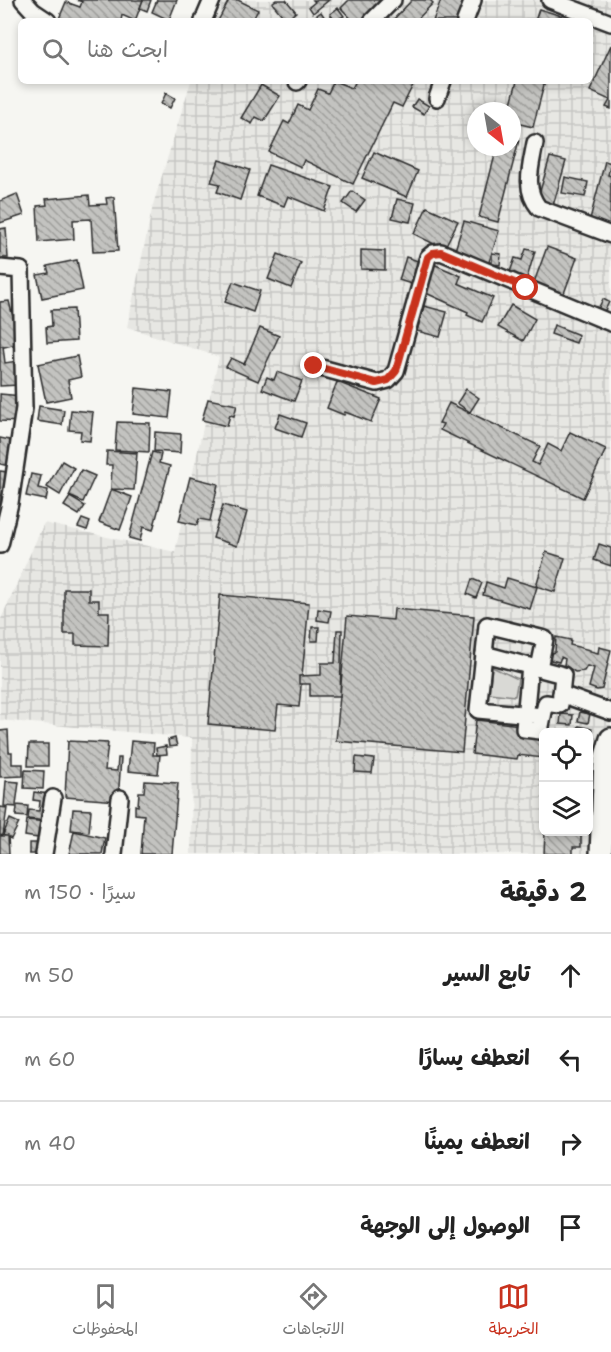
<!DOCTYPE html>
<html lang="ar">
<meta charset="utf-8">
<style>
:root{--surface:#fff;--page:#f6f6f6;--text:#222;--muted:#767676;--line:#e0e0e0;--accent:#c8321e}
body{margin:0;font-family:"Shantell Sans","Playpen Sans Arabic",sans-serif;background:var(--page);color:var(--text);direction:rtl}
.controls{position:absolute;right:18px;bottom:18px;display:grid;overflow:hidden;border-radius:9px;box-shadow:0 3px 9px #0003}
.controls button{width:54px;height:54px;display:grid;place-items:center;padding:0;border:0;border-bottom:2px solid var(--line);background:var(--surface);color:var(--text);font:30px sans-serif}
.compass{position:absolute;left:467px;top:102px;width:54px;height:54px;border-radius:50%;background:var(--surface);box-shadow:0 3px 9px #0003;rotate:149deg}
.stop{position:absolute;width:18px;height:18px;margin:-14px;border:4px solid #c8321e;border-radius:50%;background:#fff}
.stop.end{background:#c8321e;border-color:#fff;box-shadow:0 2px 6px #0008}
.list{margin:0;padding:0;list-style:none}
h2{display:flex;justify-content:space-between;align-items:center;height:78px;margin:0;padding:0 24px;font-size:26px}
h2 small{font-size:20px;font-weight:400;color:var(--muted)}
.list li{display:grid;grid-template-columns:39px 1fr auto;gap:18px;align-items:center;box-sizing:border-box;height:84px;padding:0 24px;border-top:2px solid var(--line)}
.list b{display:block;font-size:22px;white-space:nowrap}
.list em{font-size:20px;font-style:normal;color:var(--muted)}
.icon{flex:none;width:33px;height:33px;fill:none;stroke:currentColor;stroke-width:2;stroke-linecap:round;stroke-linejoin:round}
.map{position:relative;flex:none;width:611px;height:854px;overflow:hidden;direction:ltr}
.search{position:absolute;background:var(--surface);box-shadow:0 3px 9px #0003;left:18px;right:18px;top:18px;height:66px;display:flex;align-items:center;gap:15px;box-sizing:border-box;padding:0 21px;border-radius:9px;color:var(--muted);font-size:22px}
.sheet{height:414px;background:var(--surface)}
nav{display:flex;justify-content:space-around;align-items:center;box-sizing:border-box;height:84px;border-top:2px solid var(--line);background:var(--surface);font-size:16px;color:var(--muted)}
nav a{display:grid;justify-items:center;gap:3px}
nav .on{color:var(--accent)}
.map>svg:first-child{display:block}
.industrial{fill:url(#industrial-grid);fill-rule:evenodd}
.garden{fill:#d9d9d5;stroke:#828280;stroke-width:1.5}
.building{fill:url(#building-back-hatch);stroke:#2b2b2b;stroke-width:1.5}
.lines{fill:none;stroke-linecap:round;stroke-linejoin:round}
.street-casing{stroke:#2b2b2b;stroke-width:20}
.secondary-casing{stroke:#2b2b2b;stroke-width:26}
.street{stroke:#f6f6f2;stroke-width:15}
.secondary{stroke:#f6f6f2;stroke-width:21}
.route{stroke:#c8321e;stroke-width:8}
</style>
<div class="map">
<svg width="611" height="854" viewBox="0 0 611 854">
<defs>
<pattern id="industrial-grid" width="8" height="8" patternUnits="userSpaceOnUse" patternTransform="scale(1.5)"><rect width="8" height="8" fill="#e7e7e3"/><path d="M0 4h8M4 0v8" fill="none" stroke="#c6c6c3"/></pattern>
<pattern id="building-back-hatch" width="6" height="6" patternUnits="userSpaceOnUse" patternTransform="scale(1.5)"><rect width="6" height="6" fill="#c3c3c0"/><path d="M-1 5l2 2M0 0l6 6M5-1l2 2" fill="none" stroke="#9f9f9c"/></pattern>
</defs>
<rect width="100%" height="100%" fill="#f6f6f2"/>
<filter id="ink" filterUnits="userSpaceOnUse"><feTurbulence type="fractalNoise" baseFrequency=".0167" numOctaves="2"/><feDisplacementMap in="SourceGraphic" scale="12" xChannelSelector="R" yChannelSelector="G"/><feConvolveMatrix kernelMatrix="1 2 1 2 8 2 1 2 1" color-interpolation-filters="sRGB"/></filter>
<g filter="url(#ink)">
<path class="industrial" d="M224,0H611V854H191L192,738L0,720V621L44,523L175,552L219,357L127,327L153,205L191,81H590V21H214ZM476,111H512V147H476ZM544,732H588V832H544Z"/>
<polygon class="garden" points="492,667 518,679 515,696 489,693"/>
<g class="building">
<polygon points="77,0 143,0 135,21 122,15 121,21 58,21 66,2 80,7 82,2"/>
<polygon points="143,0 151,0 147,11 140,8"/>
<polygon points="157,0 177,0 169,20 152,12"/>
<polygon points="229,0 238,0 258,10 252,21 218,21"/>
<polygon points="276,0 286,0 296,12 286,20 272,3"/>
<polygon points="313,0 329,0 313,13 309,7 315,2"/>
<polygon points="349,0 384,0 361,21 353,21 341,8"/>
<polygon points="412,0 430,0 433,3 416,21 392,21"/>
<polygon points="441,0 469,0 461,21 433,21"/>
<polygon points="338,8 344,16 335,21 330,14"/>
<polygon points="539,9 562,16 561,21 535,21"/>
<polygon points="321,12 327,21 311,21 310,20"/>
<polygon points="611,45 611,109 606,107 610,100 590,91"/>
<polygon points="334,81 352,88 356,81 415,81 402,107 393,103 353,184 304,160 301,167 269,152 284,121 289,124 298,105 308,110 318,89 328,93"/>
<polygon points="517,81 545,81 533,127 512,122 512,111 509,111"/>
<polygon points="261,85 280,96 264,121 256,117 252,124 241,118"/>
<polygon points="166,93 175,98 170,108 161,104"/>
<polygon points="417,99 429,106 424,114 412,107"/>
<polygon points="512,138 519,140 498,222 479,217 497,147 512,147"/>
<polygon points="374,152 418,171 407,197 362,178"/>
<polygon points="550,157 566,161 552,209 536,205"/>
<polygon points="219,160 250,170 240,200 217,192 220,184 211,182"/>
<polygon points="605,161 611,163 608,175 611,176 610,228 589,223"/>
<polygon points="268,165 333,187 324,211 288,196 284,206 257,196"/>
<polygon points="565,177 588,182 585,197 562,193"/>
<polygon points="352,191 365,200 356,212 343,203"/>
<polygon points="17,194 24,215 0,223 0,201"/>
<polygon points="89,195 90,205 107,204 106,198 114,197 118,251 93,252 91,219 73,220 74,239 39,242 37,206 47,205 46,199"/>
<polygon points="397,199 415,203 410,222 392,218"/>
<polygon points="427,207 458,221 444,249 414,234"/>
<polygon points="464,221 499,231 486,271 452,260"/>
<polygon points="6,228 8,258 0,258 0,229"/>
<polygon points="547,247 577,258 563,296 533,285"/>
<polygon points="526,249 535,251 525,285 516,282 518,275 510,272 515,258 522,260"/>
<polygon points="361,250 385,251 385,270 361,269"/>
<polygon points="492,253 501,254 500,265 492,264"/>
<polygon points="278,254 301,263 291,288 268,279"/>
<polygon points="406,257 421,262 414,285 399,280"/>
<polygon points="77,260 83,290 42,298 37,275 49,273 47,266"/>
<polygon points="429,262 461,276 458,283 493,298 482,322 467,315 468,312 417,289"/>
<polygon points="233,282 260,291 253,312 225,302"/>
<polygon points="603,299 609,302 604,312 598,309"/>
<polygon points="9,301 13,318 16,318 21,343 0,348 0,302"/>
<polygon points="511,305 535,319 523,341 498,327"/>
<polygon points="424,306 447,312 440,337 417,331"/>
<polygon points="74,309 76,341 47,343 46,327 52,326 51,310"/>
<polygon points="554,325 579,335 576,343 551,334"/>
<polygon points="260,328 279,336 258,381 226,367 231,358 244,364"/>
<polygon points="0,346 3,346 5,363 17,361 19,385 0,386"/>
<polygon points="77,356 81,377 68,380 71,397 46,402 38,364"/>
<polygon points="277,372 302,381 294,401 262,389 267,377 274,380"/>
<polygon points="337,382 381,399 371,422 345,412 344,415 327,408"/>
<polygon points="136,388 172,392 169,418 133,414"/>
<polygon points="466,389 479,398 470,412 457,403"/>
<polygon points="0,394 22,396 21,422 0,421"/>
<polygon points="208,399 237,405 234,416 230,415 227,426 202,420"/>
<polygon points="449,403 540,446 532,462 538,465 548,444 561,451 570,432 606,449 583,498 440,430 443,424 439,423"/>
<polygon points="39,406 64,410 62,425 37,421"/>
<polygon points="71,410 93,412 90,441 80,440 81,431 69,430"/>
<polygon points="280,414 306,423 301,437 275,428"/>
<polygon points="117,422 150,423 149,452 115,450"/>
<polygon points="155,432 181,434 180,453 154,451"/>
<polygon points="0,438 20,442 13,467 0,464"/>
<polygon points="107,451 137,453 134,490 111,489 112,465 106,465"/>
<polygon points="152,452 161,454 159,463 170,466 153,530 143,527 140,541 129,538"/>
<polygon points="62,461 74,468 60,495 47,487"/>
<polygon points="81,470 95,476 83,502 69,496"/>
<polygon points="0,471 8,472 1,508 0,507"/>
<polygon points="31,474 41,476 38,488 48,490 46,500 26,496"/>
<polygon points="190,477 218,484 210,521 199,519 197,525 179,521"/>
<polygon points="111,489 132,497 120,530 99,522"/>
<polygon points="70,497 85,506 79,515 64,506"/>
<polygon points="223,505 247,512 237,546 213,538"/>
<polygon points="82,519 90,522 87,530 78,527"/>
<polygon points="599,544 611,548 611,566 594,560"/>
<polygon points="546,552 565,558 555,592 536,586"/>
<polygon points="507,578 537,587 530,609 483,595 486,582 504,588"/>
<polygon points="472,579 482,583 476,598 467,594"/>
<polygon points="64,589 89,589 89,600 99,600 99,612 109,612 108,646 75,645 75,634 64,634"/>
<polygon points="220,595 309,603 299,707 278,705 275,730 208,724"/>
<polygon points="318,609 331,611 329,622 317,620"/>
<polygon points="394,609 474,616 462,752 336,741 347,616 393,620"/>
<polygon points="312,627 319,627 318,641 311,641"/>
<polygon points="337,630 342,630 340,696 310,696 310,684 299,684 299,676 321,675 321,663 335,663"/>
<polygon points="556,637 571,640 570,645 590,650 590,651 598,653 599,647 611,650 602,689 597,690 589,687 594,668 587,666 584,671 575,672 564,665 565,659 561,657 559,662 551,660 549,657 551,653 555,652"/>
<polygon points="580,712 590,714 588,723 578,721"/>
<polygon points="561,714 573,715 572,725 560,724"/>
<polygon points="476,720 521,725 544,736 543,758 518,755 517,759 472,754"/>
<polygon points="579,726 592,729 588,746 588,732 577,732"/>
<polygon points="8,730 9,752 12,752 12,764 23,764 23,776 0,777 0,731"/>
<polygon points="175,738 177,746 169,747 168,740"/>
<polygon points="68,741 108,743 105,770 117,771 118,758 121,758 118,801 65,797"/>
<polygon points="131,741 154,743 153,755 160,755 158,774 128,771"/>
<polygon points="29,744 48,744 48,766 28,766"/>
<polygon points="166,746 167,754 157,755 156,748"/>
<polygon points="356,757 374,759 372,773 355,772"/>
<polygon points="25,770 44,771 43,789 24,788"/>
<polygon points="6,781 19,782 16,805 28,806 27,817 16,816 17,807 4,806"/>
<polygon points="145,781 178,783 172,854 141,854 144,815 135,814 135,805 138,806 139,792 144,792"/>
<polygon points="34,792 49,794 47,821 28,819 29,810 39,811 40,801 33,800"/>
<polygon points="0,807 7,808 3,836 0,835"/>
<polygon points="73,809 91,810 89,832 71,830"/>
<polygon points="10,819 19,823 11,839 3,835"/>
<polygon points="27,820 47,822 44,839 25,836"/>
<polygon points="74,831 105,838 102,854 69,854"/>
<polygon points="545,832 581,832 581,847 573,847 573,854 544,854"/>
<polygon points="0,836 8,836 9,854 0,854"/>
<rect x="29" y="843" width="14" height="11"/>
</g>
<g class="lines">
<defs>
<g id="street">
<polyline points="23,0 33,11 48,21"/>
<polyline points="550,0 611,23"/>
<polyline points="203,21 212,0"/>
<polyline points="372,21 393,0"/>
<polyline points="465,21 473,0"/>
<polyline points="297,82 298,81"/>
<polyline points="437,98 443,81"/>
<path d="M535,143C531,166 523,189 539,208L611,235"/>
<polyline points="0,268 21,270 24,408 10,503 0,545"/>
<polyline points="314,366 377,383 388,380 396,371 428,257 433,253 441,252 611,323"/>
<polygon points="484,654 563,675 560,705 546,703 543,716 478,710"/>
<polyline points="484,654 487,625 545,639 539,668"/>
<polyline points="530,666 524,729 540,731 543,716"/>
<polyline points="561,694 611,712"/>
<polyline points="44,854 53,798"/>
<polyline points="114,854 120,798"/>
</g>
<polyline id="secondary" points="601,854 605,760 611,739"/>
</defs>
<use href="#street" class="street-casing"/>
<use href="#secondary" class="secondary-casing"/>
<use href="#street" class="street"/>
<use href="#secondary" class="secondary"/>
</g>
</g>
<g class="lines" filter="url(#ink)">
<polyline class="route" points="314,366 376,383 388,380 396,371 428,257 433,253 441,252 526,288"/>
</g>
</svg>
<div class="controls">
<button><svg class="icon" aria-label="locate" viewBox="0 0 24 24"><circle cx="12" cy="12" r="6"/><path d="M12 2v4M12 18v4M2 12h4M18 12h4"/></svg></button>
<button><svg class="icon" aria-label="layers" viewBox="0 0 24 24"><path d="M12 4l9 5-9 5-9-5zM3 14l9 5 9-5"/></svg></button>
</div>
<svg class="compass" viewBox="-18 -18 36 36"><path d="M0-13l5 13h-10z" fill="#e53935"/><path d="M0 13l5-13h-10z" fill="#767676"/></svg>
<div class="stop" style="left:526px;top:288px"></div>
<div class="stop end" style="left:314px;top:366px"></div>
<div class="search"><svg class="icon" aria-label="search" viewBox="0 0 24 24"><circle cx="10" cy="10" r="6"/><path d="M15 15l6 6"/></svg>ابحث هنا</div>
</div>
<section class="sheet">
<h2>2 دقيقة<small>سيرًا · 150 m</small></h2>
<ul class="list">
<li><svg class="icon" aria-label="ahead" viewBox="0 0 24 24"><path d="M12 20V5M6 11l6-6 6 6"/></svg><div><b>تابع السير</b></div><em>50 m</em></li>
<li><svg class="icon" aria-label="left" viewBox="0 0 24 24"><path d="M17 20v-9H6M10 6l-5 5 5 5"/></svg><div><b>انعطف يسارًا</b></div><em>60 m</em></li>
<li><svg class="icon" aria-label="right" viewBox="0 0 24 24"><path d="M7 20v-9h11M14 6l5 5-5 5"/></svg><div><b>انعطف يمينًا</b></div><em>40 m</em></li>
<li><svg class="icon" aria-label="arrive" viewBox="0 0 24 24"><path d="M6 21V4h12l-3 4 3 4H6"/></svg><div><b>الوصول إلى الوجهة</b></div></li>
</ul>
</section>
<nav>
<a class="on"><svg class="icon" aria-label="map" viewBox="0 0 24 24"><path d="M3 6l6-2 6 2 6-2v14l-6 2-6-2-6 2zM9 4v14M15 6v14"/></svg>الخريطة</a>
<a><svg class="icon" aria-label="directions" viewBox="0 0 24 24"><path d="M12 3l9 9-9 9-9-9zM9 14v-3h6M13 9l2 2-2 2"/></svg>الاتجاهات</a>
<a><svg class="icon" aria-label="saved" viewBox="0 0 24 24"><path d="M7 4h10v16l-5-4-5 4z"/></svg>المحفوظات</a>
</nav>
